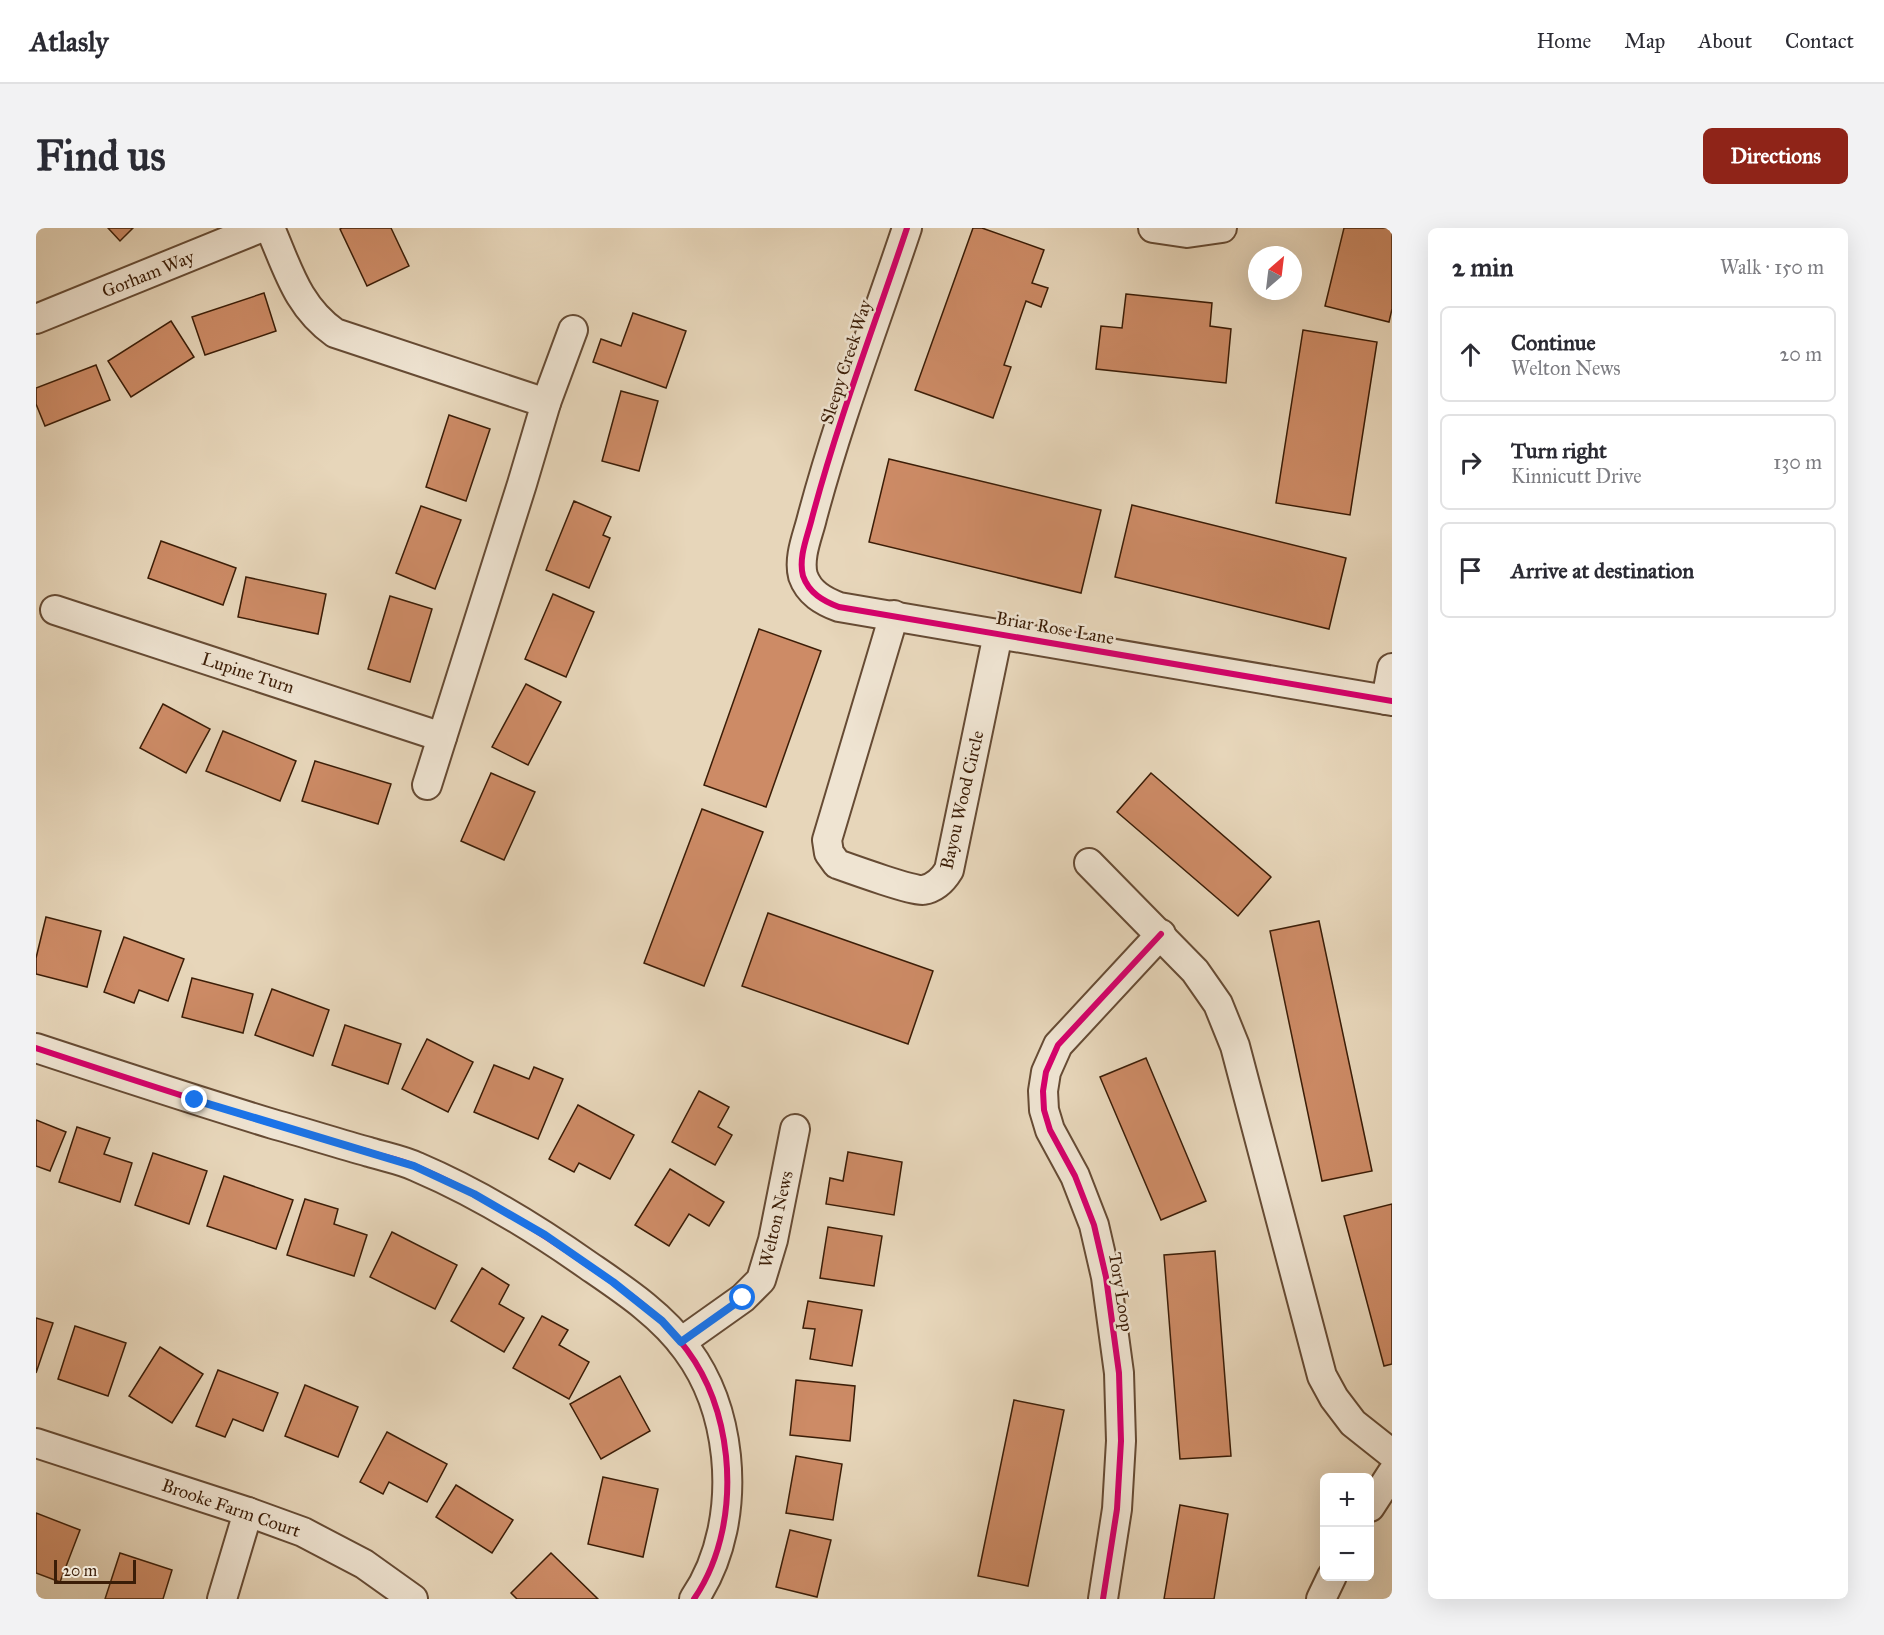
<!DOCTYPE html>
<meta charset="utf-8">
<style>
:root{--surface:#fff;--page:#f2f2f3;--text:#2b2b33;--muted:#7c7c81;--line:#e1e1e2;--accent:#8f2418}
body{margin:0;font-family:"IM FELL Great Primer",serif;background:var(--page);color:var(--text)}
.controls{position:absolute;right:18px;bottom:18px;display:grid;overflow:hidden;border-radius:9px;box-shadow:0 6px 24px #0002}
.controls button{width:54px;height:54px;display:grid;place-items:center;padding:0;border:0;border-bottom:2px solid var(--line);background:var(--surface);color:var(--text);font:30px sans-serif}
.compass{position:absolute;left:1212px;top:18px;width:54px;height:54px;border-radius:50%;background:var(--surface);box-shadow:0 6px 24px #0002;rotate:28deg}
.scale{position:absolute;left:18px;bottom:15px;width:82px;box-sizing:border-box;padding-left:6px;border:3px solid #3b1d07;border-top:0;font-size:16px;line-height:21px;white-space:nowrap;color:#3b1d07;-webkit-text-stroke:4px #efe4d2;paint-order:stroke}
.stop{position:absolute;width:18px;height:18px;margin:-14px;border:4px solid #1a73e8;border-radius:50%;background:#fff}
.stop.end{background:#1a73e8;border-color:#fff;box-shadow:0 2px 6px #0008}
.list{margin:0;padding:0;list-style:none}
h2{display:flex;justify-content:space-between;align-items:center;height:78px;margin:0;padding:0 24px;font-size:26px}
h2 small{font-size:20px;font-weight:400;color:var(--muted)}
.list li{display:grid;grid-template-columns:39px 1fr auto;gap:18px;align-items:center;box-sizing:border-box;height:96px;margin:0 12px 12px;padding:0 12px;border:2px solid var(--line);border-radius:9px}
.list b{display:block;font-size:22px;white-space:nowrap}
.list p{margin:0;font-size:20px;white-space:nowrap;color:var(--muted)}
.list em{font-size:20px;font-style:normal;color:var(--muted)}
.icon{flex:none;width:33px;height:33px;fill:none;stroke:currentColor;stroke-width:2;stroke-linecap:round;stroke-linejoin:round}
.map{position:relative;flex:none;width:1356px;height:1371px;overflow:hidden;border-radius:9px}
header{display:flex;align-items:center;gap:36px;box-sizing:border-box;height:84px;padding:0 30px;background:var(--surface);border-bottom:2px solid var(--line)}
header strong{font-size:28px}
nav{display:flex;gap:33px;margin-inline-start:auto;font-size:21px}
.intro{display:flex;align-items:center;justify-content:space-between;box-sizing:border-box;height:144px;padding:0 36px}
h1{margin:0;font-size:42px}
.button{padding:15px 27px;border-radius:9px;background:var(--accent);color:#fff;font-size:21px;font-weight:700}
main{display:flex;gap:36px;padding:0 36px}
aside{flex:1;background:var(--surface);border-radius:9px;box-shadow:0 6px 24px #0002}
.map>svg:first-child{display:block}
.building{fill:#cd8b66;stroke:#3b1d07;stroke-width:1.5}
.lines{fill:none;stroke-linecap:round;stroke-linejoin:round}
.minor-casing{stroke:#664b34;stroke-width:32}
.minor{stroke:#efe4d2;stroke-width:28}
.cycleway-casing{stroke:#efe4d2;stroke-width:10}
.cycleway{stroke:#d6006c;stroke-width:6}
.route{stroke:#1a73e8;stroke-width:8}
.labels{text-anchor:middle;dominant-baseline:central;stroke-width:5;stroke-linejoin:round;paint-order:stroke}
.street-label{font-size:18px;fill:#3b1d07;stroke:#efe4d2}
</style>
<header>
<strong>Atlasly</strong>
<nav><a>Home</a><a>Map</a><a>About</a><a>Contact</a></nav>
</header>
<div class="intro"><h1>Find us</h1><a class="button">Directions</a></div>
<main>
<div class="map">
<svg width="1356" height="1371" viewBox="0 0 1356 1371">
<rect width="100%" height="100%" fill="#e7d6ba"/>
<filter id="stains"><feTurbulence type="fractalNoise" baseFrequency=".00333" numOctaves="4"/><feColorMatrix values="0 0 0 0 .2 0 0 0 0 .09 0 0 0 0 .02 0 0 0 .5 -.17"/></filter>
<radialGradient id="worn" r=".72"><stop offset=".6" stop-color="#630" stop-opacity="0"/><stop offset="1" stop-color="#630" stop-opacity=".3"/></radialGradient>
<g class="building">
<polygon points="72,0 97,0 84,13"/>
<polygon points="306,0 355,0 373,38 331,58 304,1"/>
<polygon points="937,0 946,0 1008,22 996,55 1012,60 1005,79 990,73 968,137 975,139 957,190 879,162"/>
<polygon points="1308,0 1356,0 1356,81 1353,94 1289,78"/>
<polygon points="228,65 240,103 169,127 156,89"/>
<polygon points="1090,66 1176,75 1174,98 1195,101 1190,155 1060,141 1065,98 1086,100"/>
<polygon points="597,85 650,103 630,160 557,134 565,111 585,118"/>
<polygon points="135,93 158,129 95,169 72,133"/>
<polygon points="1267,102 1341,114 1314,287 1240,275"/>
<polygon points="60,137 74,172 9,198 0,176 0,160"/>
<polygon points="585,163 622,173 603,243 566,233"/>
<polygon points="413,187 454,201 430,273 390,259"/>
<polygon points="853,231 1065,282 1045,365 833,314"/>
<polygon points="538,273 575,289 567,307 574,310 553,360 510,342"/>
<polygon points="1096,277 1310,330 1293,401 1079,349"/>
<polygon points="385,278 425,292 399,361 360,345"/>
<polygon points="125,313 200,340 187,377 112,350"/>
<polygon points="210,349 290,366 282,406 202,389"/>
<polygon points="517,366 558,384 530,449 489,431"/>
<polygon points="354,368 396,381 374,454 332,441"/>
<polygon points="723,401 785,423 730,579 668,557"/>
<polygon points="490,456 525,474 492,537 456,519"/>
<polygon points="127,476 174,501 150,545 104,520"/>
<polygon points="187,503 260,533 244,573 170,543"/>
<polygon points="279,533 355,556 342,596 266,573"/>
<polygon points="455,545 499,564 468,632 425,613"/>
<polygon points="1115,545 1235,649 1202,688 1081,584"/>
<polygon points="666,581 727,604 668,758 608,735"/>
<polygon points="732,685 897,743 872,816 706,758"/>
<polygon points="10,689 65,703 51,759 0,746 0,730"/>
<polygon points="1283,693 1336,943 1286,953 1234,703"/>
<polygon points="88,709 148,731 132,773 103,762 98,775 68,764"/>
<polygon points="156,750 217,766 207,805 146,789"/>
<polygon points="236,761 293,782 277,828 219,807"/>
<polygon points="309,797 365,816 352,856 296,837"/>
<polygon points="391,811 437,834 412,884 366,861"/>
<polygon points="1110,830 1170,973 1125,992 1064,849"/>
<polygon points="458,837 493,851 498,839 527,851 502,911 438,884"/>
<polygon points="663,863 693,879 682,899 696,907 679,937 636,914"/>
<polygon points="542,877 598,907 574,951 543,935 538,944 513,931"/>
<polygon points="0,892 30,904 14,943 0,938"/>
<polygon points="41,899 74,910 68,926 96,935 84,974 23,954"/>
<polygon points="812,924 866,934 858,987 790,976 794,950 807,953"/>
<polygon points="117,925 171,943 153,996 99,977"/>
<polygon points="634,941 688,974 673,998 653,986 633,1018 599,997"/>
<polygon points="188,948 257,972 240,1021 171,998"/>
<polygon points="269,971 302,981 298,996 331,1007 318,1048 251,1027"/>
<polygon points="1356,976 1356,1136 1348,1138 1308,988"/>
<polygon points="792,999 846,1008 838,1058 784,1050"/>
<polygon points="356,1004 421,1037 399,1081 334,1049"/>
<polygon points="1179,1023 1195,1228 1144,1231 1128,1027"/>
<polygon points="446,1040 473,1057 463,1076 488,1090 468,1124 415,1093"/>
<polygon points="772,1073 826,1082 816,1138 774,1131 779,1101 767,1100"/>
<polygon points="506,1088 532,1102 523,1117 553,1134 533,1171 477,1140"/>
<polygon points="0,1090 17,1095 0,1145"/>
<polygon points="39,1098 90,1115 72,1168 22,1151"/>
<polygon points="124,1119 167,1146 136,1195 93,1168"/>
<polygon points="182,1142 242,1165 227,1203 197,1191 189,1209 160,1198"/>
<polygon points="584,1148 614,1203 565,1231 534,1176"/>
<polygon points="760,1152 819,1158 814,1213 754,1207"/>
<polygon points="269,1157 322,1179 302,1229 249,1208"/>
<polygon points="978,1172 1028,1182 992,1358 942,1348"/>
<polygon points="351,1204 411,1236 391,1274 353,1254 347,1266 324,1254"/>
<polygon points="760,1228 806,1236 797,1292 750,1285"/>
<polygon points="567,1249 622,1261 607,1329 552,1316"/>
<polygon points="420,1257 477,1292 456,1325 400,1289"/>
<polygon points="1144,1277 1192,1286 1178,1371 1128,1371"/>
<polygon points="0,1285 44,1302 24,1354 0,1345"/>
<polygon points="754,1302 795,1312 781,1369 740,1359"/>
<polygon points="84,1325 136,1342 127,1371 69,1371"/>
<polygon points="515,1325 562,1371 481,1371 475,1365"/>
</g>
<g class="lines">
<defs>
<g id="minor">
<path d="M234,0C252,41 261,78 299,105L510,175"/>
<path d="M871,0C839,96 802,192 776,290C772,307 762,329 767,348C773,365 787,373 803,379L1356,473"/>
<polyline points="1117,0 1151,5 1186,0"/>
<polyline points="0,91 224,0"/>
<polyline points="19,382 406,509"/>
<path d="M858,387L791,612L793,625L801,636C815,641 879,664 887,662C899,660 907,652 913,642L962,406"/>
<polyline points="1350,472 1356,440"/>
<polyline points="391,557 486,256 510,175 537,102"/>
<polyline points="1053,635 1159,743 1182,776 1199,818 1286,1148 1298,1170 1317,1195 1356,1226"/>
<path d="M0,820C79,846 158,872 237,896C269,905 301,915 333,924C349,929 366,932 381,939C442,965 499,1000 553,1038C588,1062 626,1087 651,1122C674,1153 686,1190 690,1228C695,1277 686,1330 658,1371"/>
<polyline points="645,1114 707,1070 725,1052 737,1012 759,901"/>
<polyline points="0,1215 212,1284 267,1304 328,1336 377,1371"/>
<polyline points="1334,1279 1356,1245"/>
<polyline points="186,1371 212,1284"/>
<polyline points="1067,1371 1081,1281 1085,1213 1083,1145 1070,1049 1058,997 1039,948 1014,902 1008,882 1007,863 1010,844 1022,817 1125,706"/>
<polyline points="1285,1371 1296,1348"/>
</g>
</defs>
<use href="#minor" class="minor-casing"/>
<use href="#minor" class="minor"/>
<defs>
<g id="cycleway">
<path d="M871,0C839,96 802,192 776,290C772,307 762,329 767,348C773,365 787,373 803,379L1356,473"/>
<path d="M0,820C79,846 158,872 237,896C269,905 301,915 333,924C349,929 366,932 381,939C442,965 499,1000 553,1038C588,1062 626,1087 651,1122C674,1153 686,1190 690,1228C695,1277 686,1330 658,1371"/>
<polyline points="1067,1371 1081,1281 1085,1213 1083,1145 1070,1049 1058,997 1039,948 1014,902 1008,882 1007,863 1010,844 1022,817 1125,706"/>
</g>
</defs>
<use href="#cycleway" class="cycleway-casing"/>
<use href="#cycleway" class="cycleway"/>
</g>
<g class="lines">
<polyline class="route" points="159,872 378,938 438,966 509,1007 577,1054 626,1093 645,1114 707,1070"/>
</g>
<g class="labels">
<g class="street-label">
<text transform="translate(112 46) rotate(-22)">Gorham Way</text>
<text transform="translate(810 134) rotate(-72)">Sleepy Creek Way</text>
<text transform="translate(1019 400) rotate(10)">Briar Rose Lane</text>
<text transform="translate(212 445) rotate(18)">Lupine Turn</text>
<text transform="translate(926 572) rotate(-77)">Bayou Wood Circle</text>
<text transform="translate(740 991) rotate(-77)">Welton News</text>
<text transform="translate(1085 1064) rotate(81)">Tory Loop</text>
<text transform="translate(195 1280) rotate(19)">Brooke Farm Court</text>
</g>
</g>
<rect width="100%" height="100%" filter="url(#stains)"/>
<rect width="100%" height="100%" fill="url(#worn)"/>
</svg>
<div class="controls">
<button>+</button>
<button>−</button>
</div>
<svg class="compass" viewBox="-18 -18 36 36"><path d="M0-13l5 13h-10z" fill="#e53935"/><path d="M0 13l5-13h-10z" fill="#7c7c81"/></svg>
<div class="scale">20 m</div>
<div class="stop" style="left:707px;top:1070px"></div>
<div class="stop end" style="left:159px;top:872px"></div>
</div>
<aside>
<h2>2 min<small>Walk · 150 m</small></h2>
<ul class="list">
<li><svg class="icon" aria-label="ahead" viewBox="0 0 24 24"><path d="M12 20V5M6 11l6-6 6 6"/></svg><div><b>Continue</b><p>Welton News</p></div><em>20 m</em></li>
<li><svg class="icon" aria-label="right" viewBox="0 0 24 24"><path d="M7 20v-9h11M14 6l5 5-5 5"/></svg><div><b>Turn right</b><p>Kinnicutt Drive</p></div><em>130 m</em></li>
<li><svg class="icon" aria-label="arrive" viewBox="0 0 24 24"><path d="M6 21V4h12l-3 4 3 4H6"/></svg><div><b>Arrive at destination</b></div></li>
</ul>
</aside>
</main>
